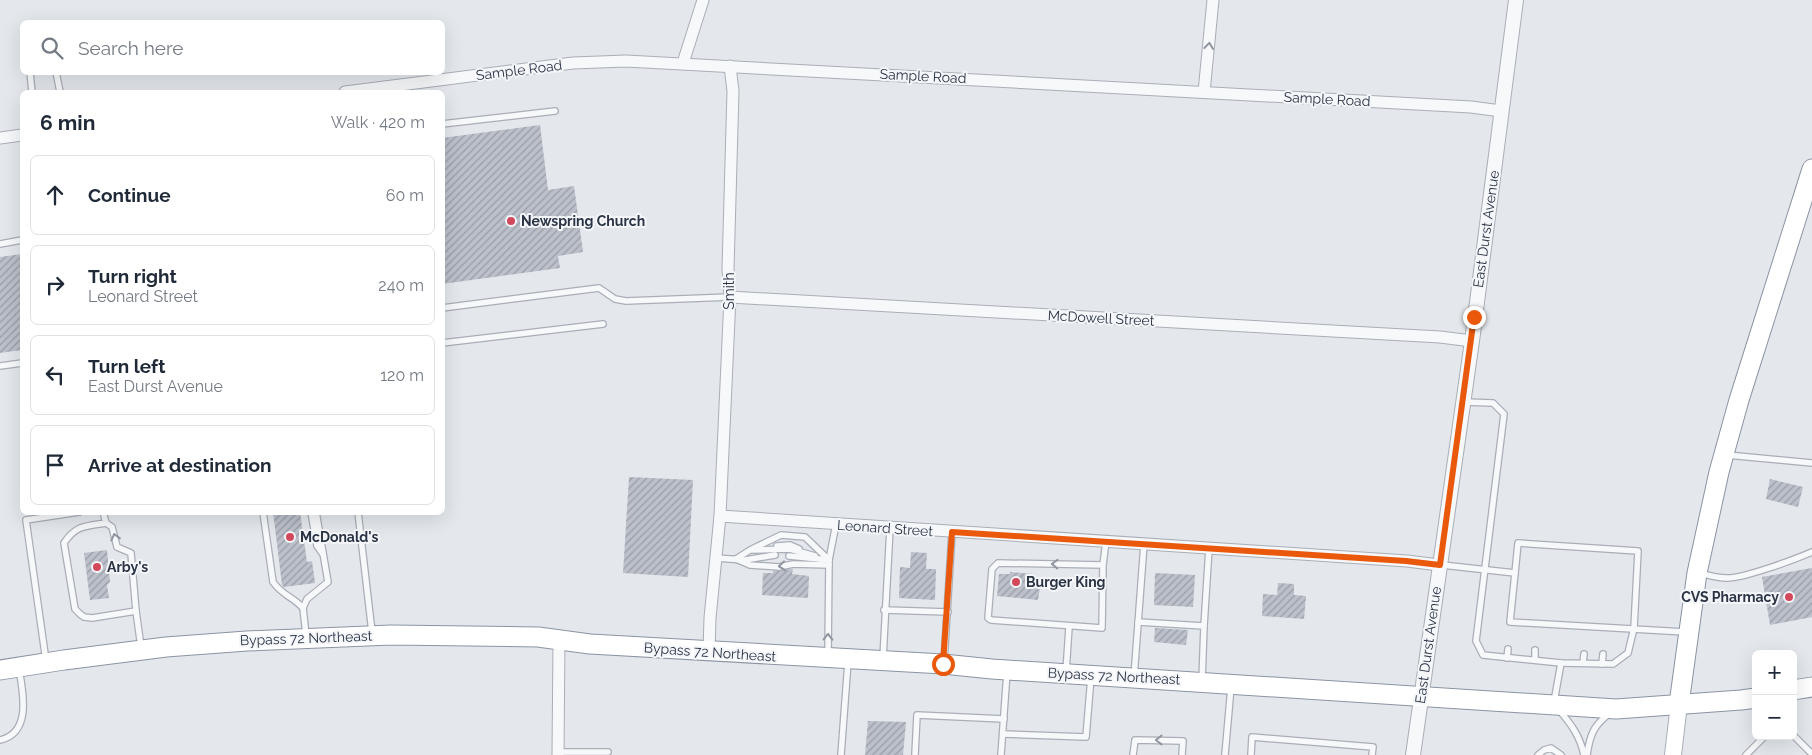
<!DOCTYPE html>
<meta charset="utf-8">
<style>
:root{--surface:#fff;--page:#f6f6f7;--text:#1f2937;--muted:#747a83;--line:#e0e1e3}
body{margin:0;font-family:Raleway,sans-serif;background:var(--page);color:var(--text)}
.controls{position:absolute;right:15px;bottom:15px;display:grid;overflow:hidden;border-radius:8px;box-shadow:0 5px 20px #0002}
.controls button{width:45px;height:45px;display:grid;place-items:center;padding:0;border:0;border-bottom:1px solid var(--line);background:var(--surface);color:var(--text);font:25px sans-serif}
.stop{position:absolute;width:15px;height:15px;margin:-11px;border:4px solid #ea580c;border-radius:50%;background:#fff}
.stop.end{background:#ea580c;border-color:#fff;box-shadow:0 1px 5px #0008}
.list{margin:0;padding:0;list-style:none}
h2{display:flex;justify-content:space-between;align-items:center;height:65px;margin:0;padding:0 20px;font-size:21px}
h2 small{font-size:16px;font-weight:400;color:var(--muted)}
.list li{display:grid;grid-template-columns:32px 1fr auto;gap:15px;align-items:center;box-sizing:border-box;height:80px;margin:0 10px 10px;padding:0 10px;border:1px solid var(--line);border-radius:8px}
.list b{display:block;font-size:19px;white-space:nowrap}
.list p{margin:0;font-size:16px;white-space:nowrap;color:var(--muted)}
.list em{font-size:16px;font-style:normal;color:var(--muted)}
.icon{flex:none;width:28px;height:28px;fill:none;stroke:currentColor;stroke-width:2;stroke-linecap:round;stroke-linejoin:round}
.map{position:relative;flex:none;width:1812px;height:755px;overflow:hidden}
.search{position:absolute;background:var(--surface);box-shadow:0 5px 20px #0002;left:20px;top:20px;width:425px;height:55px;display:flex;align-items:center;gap:12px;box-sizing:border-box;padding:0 18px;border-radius:8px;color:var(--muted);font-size:19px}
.panel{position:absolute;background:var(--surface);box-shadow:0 5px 20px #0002;left:20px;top:90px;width:425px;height:425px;border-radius:8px}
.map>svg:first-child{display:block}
.building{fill:url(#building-hatch)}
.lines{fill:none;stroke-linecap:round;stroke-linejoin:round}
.service-casing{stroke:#a9aeb7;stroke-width:8}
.minor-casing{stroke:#a9aeb7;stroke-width:13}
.tertiary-casing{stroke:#a9aeb7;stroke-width:16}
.secondary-casing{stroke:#a9aeb7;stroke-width:18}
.trunk-casing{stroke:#8b94a3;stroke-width:21}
.service{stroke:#f7f8fa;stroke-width:5.5}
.minor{stroke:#f7f8fa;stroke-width:11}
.tertiary{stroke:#f7f8fa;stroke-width:14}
.secondary{stroke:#fff;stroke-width:16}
.trunk{stroke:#fff;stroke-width:19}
.oneway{stroke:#9196a0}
.route{stroke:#ea580c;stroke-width:6}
.poi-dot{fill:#d1495b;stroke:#f4f6f9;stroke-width:2}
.labels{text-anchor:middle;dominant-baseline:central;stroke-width:4;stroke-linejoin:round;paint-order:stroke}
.street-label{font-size:14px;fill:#2b3445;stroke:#f4f6f9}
.poi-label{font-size:14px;font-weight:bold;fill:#2b3445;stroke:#f4f6f9;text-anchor:start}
</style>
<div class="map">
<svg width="1812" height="755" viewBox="0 0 1812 755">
<defs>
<pattern id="building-hatch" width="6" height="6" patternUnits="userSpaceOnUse" patternTransform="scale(1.25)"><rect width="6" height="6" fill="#bbc0ca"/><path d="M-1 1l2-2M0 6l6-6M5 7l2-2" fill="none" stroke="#989da6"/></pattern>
</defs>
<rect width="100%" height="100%" fill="#e4e7ec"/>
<g class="building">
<polygon points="540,125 548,190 574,186 583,252 558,256 560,268 442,284 442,138"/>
<polygon points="22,254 22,350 0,353 0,257"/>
<polygon points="629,477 693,480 688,577 623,573"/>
<polygon points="1770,479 1803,487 1798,507 1766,499"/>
<polygon points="273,512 300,512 307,562 312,561 315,583 284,587 282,585"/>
<polygon points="107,550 110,582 107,585 109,598 90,600 84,553"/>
<polygon points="911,552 927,553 926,569 936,569 935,600 899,598 900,567 910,568"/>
<polygon points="1812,568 1812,617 1770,625 1762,577"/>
<polygon points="793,569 792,574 809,576 808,598 762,595 763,573 773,573 773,571"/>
<polygon points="1010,572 1034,574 1033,587 1040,588 1038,600 997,596 999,574 1010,574"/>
<polygon points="1155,573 1195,575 1193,607 1154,605"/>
<polygon points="1278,583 1294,584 1294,595 1306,596 1304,619 1262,616 1263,594 1277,595"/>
<polygon points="1155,628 1188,630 1186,645 1154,642"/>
<polygon points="868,721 906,722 903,755 865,755"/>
</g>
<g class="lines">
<defs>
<g id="service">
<polyline points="30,72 32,92"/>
<polyline points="56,72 60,92"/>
<polyline points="442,124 555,111"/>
<polyline points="0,244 22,240"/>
<polyline points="442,308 599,288 615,299 626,301 730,297"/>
<polyline points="442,343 603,324"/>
<polyline points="0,366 22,363"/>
<polyline points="1464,402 1493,403 1504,414 1476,641 1483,655 1561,663 1613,664 1628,653 1634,628 1638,551 1518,543 1515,573"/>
<polyline points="1727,455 1812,463"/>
<path d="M103,512L106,523C86,526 76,525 64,543L75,609L80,614L84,617L92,618L136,611L141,647"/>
<path d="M263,512L273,582C283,596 292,596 303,608"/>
<polyline points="311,512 317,546 322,553"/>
<polyline points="358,512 372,632"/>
<polyline points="106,523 112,527 117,547 131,553 136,611"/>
<polyline points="777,546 790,545 799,549"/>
<polyline points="752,549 781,535 805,537 829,560"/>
<polyline points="789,556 829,560 828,655"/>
<polyline points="715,558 745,560 775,555"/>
<polyline points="736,559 750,550 790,549 815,556"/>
<polyline points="736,559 750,565 779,567 793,564 829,565"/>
<polyline points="829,560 836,524"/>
<polyline points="1103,565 998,563 992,569 988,618 991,620 1102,628 1103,565 1106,541"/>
<polyline points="1442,565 1515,573 1510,622 1685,632"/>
<path d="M1699,573C1708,575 1717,578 1726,578C1742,579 1796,559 1812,552"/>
<polyline points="884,610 948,612"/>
<polyline points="1138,622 1204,626 1202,681"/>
<polyline points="1204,626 1209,548"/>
<polyline points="306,635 303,608 307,599 328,582 316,512"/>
<polyline points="883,658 890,528"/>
<polyline points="1507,658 1508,649"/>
<polyline points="1535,660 1535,650"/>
<polyline points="46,661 26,520 79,512"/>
<polyline points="944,662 952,532"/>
<polyline points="1583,663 1584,654"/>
<polyline points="1602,664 1603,654"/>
<polyline points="1066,672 1069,627"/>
<polyline points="1134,677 1144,544"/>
<polyline points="1554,702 1561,663"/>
<path d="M1559,710C1571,724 1580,736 1584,755"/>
<polyline points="1003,734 1086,737 1091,677"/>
<polyline points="1793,735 1812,754"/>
<path d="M0,740C32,733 23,692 19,669"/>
<polyline points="558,752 608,752"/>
<polyline points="841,755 848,662"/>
<polyline points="915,755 917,715 1004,719"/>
<polyline points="1001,755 1007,672"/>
<polyline points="1133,755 1135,740 1183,741 1182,755"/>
<polyline points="1225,755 1231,687"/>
<polyline points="1251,755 1252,737 1373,747 1372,755"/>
<polyline points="1538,755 1544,750 1551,748 1561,755"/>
<path d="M1587,755C1590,734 1594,725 1610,713"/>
<polyline points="1746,755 1765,736"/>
</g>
<g id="minor">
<polyline points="683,63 703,0"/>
<polyline points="345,92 573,63 626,61 1471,107 1501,111"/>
<polyline points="1204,92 1213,0"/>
<polyline points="0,138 22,135"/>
<polyline points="730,297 1440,337 1472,341"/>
<polyline points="720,516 1407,561 1439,565"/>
<polyline points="709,652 710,618 720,516 730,297 728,269 733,91 730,66"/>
<polyline points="558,755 559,640"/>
</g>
<polyline id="tertiary" points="1413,755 1472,341 1516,0"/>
<polyline id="secondary" points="1673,755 1679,704"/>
<g id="trunk">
<polyline points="0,670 64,660 166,647 247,641 391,635 538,637 590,644 943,664 992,669 1616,709 1741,700 1756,698"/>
<polyline points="1793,690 1812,687"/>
<polyline points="1679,704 1697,573 1719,472 1739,400 1812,169"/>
</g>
</defs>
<use href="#service" class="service-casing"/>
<use href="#minor" class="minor-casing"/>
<use href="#tertiary" class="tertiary-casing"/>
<use href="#secondary" class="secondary-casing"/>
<use href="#trunk" class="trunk-casing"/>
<use href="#service" class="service"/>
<use href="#minor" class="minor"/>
<use href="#tertiary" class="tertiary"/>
<use href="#secondary" class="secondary"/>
<use href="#trunk" class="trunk"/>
</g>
<defs><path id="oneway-chevron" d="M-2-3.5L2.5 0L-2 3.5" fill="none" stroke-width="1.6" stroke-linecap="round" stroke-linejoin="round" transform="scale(1.25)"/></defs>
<g class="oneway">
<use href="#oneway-chevron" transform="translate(1209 46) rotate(-84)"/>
<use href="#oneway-chevron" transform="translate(115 537) rotate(-104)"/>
<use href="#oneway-chevron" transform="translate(1055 564) rotate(-178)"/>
<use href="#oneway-chevron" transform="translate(782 566) rotate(174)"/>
<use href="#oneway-chevron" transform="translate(828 637) rotate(-89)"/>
<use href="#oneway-chevron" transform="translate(1159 740) rotate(-180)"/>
</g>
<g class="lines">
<polyline class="route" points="943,664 952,532 1406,561 1440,565 1474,317"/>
</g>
<g class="poi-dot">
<circle cx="511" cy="221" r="5"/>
<circle cx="290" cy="537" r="5"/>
<circle cx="97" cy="567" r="5"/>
<circle cx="1016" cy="582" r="5"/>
<circle cx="1789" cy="597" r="5"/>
</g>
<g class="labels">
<g class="street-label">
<text transform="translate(519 70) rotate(-7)">Sample Road</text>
<text transform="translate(923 76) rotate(3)">Sample Road</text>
<text transform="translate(1327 99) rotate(3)">Sample Road</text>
<text transform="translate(1486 229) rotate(-82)">East Durst Avenue</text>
<text transform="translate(729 291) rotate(-90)">Smith</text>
<text transform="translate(1101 318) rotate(3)">McDowell Street</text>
<text transform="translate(885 528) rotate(4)">Leonard Street</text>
<text transform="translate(306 638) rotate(-2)">Bypass 72 Northeast</text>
<text transform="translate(1428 645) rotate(-82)">East Durst Avenue</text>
<text transform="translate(710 652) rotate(4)">Bypass 72 Northeast</text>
<text transform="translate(1114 676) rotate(3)">Bypass 72 Northeast</text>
</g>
<g class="poi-label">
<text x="521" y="221">Newspring Church</text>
<text x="300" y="537">McDonald's</text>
<text x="107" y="567">Arby's</text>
<text x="1026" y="582">Burger King</text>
<text x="1779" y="597" text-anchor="end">CVS Pharmacy</text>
</g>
</g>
</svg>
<div class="controls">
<button>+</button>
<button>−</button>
</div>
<div class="stop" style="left:943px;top:664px"></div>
<div class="stop end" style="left:1474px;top:317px"></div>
<div class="search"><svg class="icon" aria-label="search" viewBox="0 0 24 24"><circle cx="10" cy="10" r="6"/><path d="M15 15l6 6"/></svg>Search here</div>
<section class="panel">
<h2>6 min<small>Walk · 420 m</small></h2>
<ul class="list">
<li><svg class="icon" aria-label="ahead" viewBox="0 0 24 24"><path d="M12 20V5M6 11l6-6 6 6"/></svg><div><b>Continue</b></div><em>60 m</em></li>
<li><svg class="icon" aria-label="right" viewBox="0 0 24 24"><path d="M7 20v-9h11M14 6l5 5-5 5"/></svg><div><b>Turn right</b><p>Leonard Street</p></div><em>240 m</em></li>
<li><svg class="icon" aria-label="left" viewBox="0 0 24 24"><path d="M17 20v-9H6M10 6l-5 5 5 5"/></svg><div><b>Turn left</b><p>East Durst Avenue</p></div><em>120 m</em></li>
<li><svg class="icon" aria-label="arrive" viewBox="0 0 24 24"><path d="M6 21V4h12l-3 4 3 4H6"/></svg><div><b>Arrive at destination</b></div></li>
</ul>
</section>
</div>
